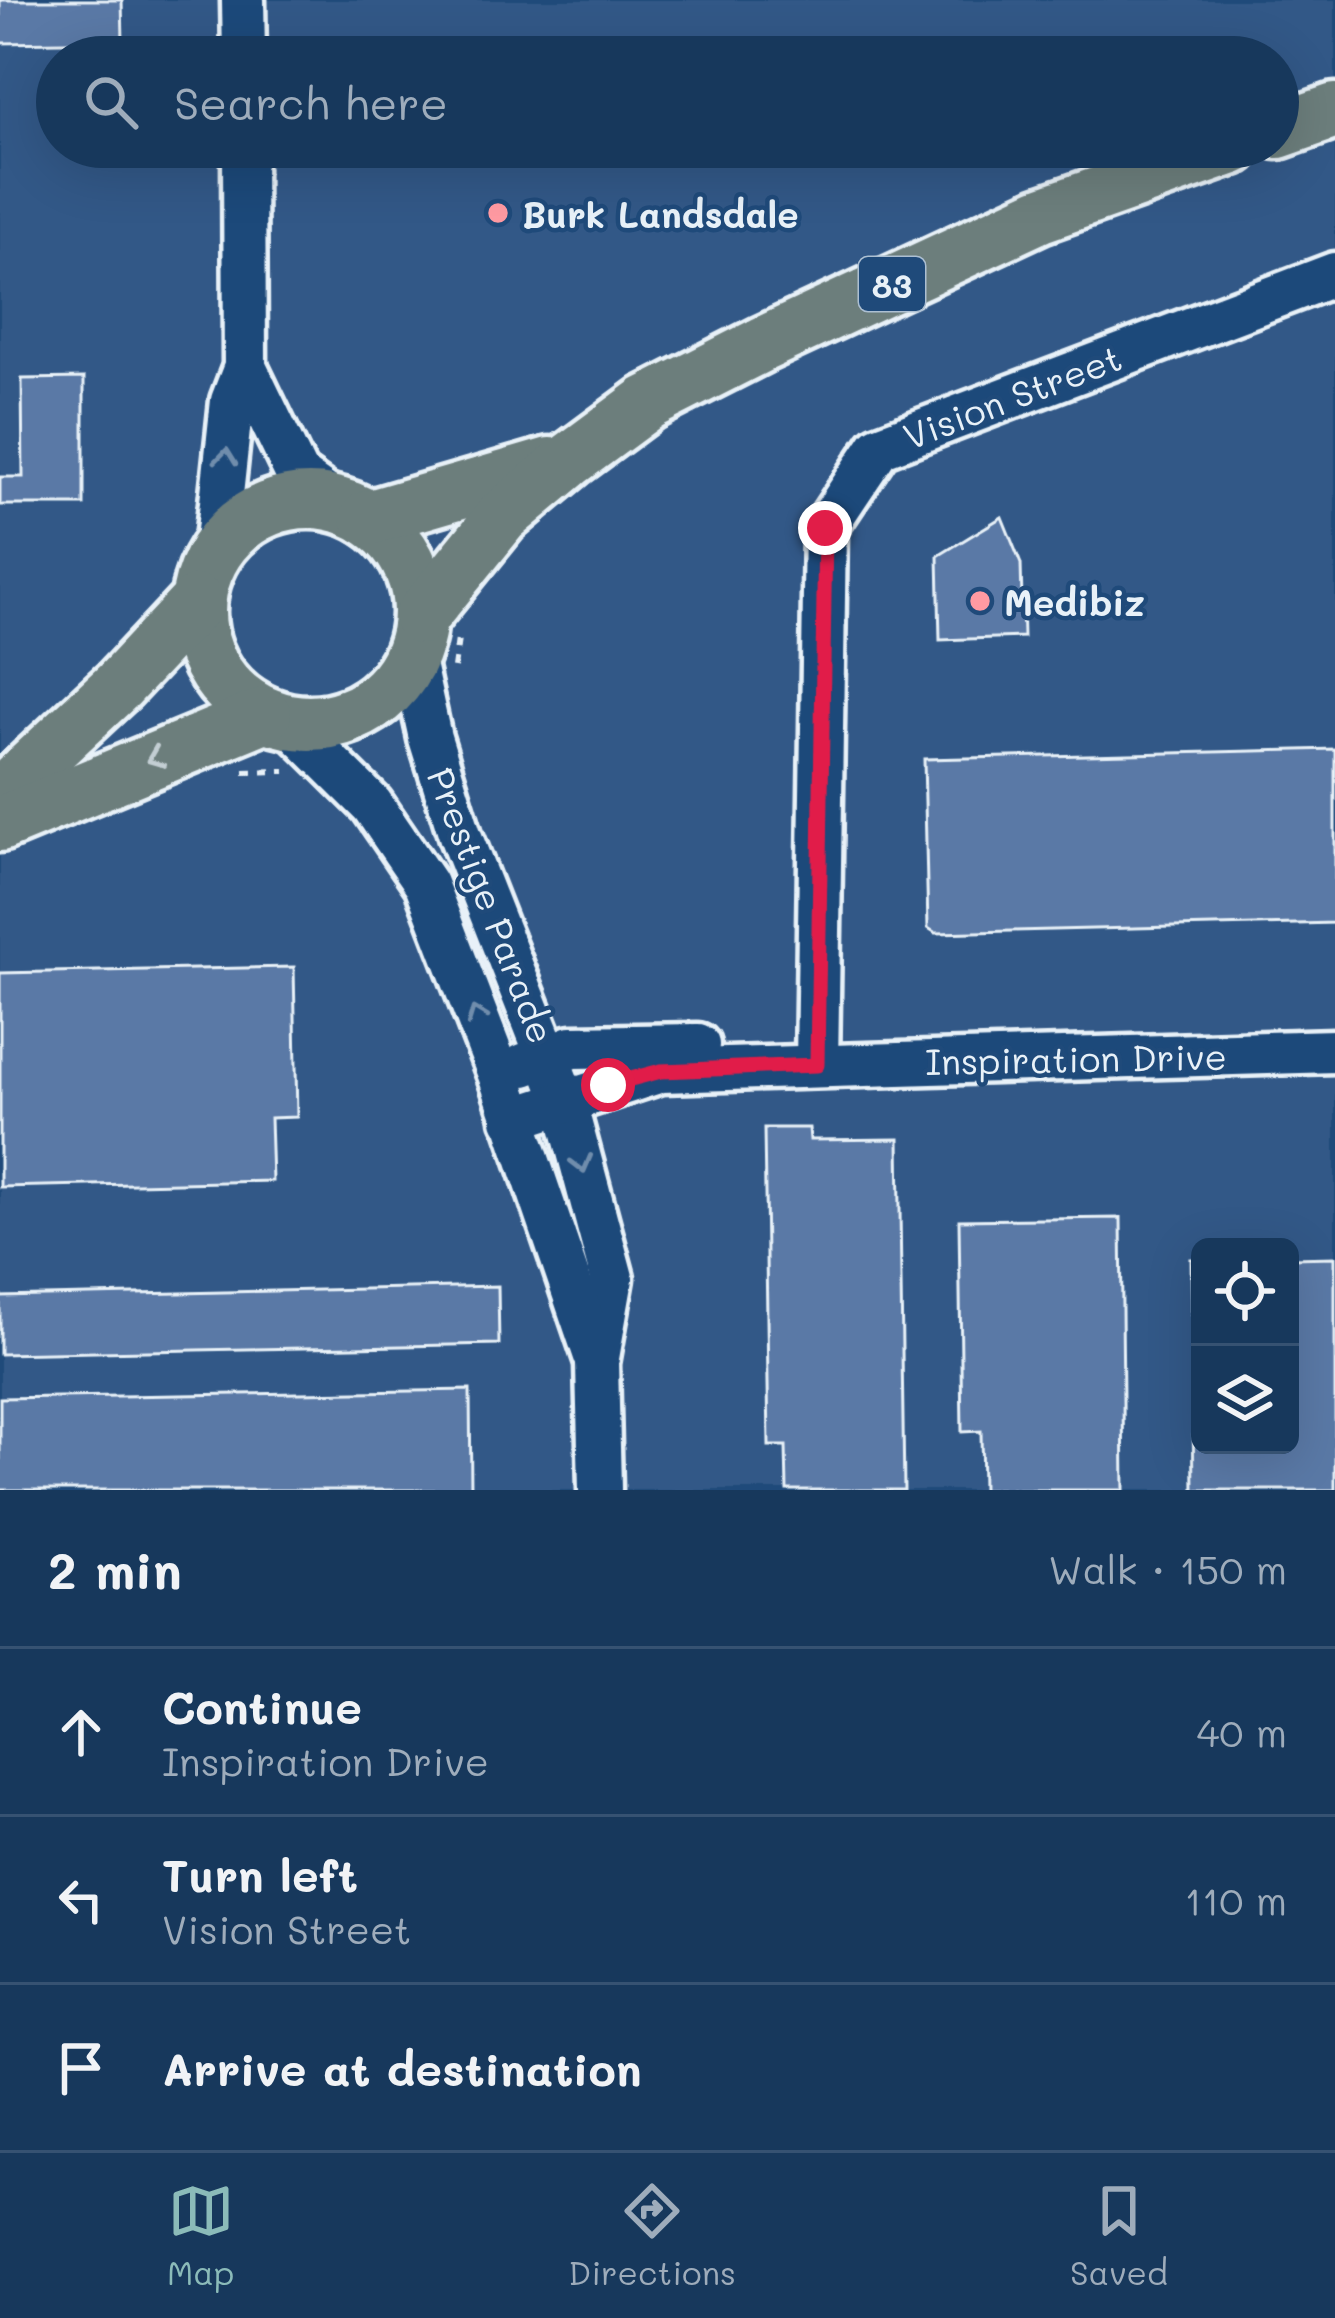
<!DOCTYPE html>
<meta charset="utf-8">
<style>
:root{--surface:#17385c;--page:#203f62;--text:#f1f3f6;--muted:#9eacbb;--line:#365272;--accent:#8bbbb9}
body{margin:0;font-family:Mali,sans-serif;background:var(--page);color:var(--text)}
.controls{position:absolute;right:36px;bottom:36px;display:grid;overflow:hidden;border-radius:18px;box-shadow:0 12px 48px #0002}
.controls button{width:108px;height:108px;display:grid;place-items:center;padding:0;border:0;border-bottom:3px solid var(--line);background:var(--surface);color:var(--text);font:60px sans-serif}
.stop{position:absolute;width:36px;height:36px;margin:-27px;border:9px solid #e11d48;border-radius:50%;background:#fff}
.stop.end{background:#e11d48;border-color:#fff;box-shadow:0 3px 12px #0008}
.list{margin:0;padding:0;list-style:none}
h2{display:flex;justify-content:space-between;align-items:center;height:156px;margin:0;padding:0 48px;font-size:51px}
h2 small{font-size:39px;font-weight:400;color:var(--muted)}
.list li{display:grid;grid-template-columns:78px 1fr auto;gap:36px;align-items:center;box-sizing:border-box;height:168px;padding:0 48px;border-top:3px solid var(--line)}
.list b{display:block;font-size:45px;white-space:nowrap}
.list p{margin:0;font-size:39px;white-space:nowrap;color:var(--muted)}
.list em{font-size:39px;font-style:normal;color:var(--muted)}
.icon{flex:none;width:66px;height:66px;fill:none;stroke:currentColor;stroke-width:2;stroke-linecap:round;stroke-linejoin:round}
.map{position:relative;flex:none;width:1335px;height:1490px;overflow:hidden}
.search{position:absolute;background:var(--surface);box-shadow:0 12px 48px #0002;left:36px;right:36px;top:36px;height:132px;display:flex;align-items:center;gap:30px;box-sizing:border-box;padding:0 42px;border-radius:66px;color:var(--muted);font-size:45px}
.sheet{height:660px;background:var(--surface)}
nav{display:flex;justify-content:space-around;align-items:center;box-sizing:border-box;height:168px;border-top:3px solid var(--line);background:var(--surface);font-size:33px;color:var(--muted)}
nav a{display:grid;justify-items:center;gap:6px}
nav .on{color:var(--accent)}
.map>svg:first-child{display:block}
.built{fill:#315887;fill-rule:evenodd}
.building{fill:#5a79a6;stroke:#e8f1f8;stroke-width:3}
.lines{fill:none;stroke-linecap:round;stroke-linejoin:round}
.minor-casing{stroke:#e8f1f8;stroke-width:51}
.major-casing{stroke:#e8f1f8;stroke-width:63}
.path{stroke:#e8f1f8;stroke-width:6;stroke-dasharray:9 9;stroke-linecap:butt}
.minor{stroke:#1f4a7a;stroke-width:42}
.major{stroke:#6c7e7c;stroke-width:54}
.oneway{stroke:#6f8dac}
.oneway2{stroke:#c3ced3}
.route{stroke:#e11d48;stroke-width:15}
.poi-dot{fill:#ff9aa2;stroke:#1f4a7a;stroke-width:4.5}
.labels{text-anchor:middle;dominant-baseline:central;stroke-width:9;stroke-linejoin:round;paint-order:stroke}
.shield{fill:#1f4a7a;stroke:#acbfd2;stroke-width:3}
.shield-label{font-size:33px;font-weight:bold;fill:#e8f1f8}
.poi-label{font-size:36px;font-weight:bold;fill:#e8f1f8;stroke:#1f4a7a;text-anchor:start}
.street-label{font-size:36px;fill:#e8f1f8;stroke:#1f4a7a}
</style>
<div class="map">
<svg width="1335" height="1490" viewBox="0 0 1335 1490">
<rect width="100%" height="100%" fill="#1f4a7a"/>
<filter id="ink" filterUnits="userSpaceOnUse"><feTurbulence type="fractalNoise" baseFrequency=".00833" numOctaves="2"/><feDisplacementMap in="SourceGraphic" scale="24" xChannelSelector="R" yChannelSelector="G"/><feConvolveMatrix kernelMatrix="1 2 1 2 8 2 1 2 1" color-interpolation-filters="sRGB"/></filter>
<g filter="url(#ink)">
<path class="built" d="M0,0H1335V1490H0ZM57,57H1278V147H57ZM1200,1247H1290V1445H1200Z"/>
<g class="building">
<polygon points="0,0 122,0 123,41 0,43"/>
<polygon points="84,378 84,505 0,505 0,477 23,477 22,379"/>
<polygon points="1002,517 1021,564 1023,637 940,640 938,556"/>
<polygon points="1335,749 1335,923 936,933 928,928 924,759"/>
<polygon points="294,967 297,1117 270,1118 272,1181 0,1187 0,973"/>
<polygon points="764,1128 809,1128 810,1140 899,1139 904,1490 787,1490 786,1446 769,1446"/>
<polygon points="1121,1218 1124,1490 982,1490 981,1431 962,1432 959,1220"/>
<polygon points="1335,1257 1335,1490 1194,1490 1191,1259 1200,1259 1200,1445 1290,1445 1290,1258"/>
<polygon points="498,1286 499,1344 0,1354 0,1297"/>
<polygon points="470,1390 471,1490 0,1490 0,1398"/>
</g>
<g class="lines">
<defs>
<g id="minor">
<polyline points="243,0 244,57"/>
<polyline points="245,367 297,475 339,505"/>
<polyline points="216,550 232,401 245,367 244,147"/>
<polyline points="412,655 430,738 460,835 564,1099 612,1278 597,1363 600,1490"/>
<polyline points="285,719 372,805 426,884 499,1074 595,1356"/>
<polyline points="524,1065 572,1047 698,1045"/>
<polyline points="817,1065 825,528 879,447 1335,274"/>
<polyline points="513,1119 661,1071 1335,1051"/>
</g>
<g id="major">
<polyline points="1278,131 1335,111"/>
<circle cx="309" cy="612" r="111"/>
<polyline points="368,518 550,465"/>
<polyline points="421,617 502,517 570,460 647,403 763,344 1040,215 1233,147"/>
<polyline points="0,796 119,685 197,602"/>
<polyline points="0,824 264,715"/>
</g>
</defs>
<use href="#minor" class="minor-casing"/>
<use href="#major" class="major-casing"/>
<g class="path">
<polyline points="454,668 458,639"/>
<polyline points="244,772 285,771"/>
</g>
<use href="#minor" class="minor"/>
<use href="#major" class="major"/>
</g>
<defs><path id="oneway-chevron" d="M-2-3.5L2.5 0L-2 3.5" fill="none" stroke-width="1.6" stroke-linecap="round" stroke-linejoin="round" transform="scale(3)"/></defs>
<g class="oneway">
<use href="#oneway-chevron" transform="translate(226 457) rotate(-84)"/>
<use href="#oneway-chevron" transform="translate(476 1015) rotate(-111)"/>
<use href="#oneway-chevron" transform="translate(582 1164) rotate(75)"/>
</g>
<use class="oneway2" href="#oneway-chevron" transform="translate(155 758) rotate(158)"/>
</g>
<g class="lines" filter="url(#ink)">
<polyline class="route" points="608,1085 661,1071 817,1065 825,528"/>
</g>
<g class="poi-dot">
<circle cx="498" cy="213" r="12"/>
<circle cx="980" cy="601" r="12"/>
</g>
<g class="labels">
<rect class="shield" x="859" y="257" width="66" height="54" rx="9"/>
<g class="shield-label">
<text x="892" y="284">83</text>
</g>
<g class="poi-label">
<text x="522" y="213">Burk Landsdale</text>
<text x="1004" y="601">Medibiz</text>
</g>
<g class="street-label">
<text transform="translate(1012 396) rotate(-21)">Vision Street</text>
<text transform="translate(492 905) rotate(69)">Prestige Parade</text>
<text transform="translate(1076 1058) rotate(-1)">Inspiration Drive</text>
</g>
</g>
</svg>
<div class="controls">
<button><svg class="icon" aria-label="locate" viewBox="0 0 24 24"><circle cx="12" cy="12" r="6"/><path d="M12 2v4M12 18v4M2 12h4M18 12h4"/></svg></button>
<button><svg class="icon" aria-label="layers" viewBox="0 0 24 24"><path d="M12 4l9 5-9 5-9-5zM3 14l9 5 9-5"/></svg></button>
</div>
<div class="stop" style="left:608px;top:1085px"></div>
<div class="stop end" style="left:825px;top:528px"></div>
<div class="search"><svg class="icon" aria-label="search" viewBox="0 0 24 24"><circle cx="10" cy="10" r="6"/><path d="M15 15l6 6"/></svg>Search here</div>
</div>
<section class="sheet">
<h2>2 min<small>Walk · 150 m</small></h2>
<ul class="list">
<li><svg class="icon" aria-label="ahead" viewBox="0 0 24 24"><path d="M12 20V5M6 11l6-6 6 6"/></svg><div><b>Continue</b><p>Inspiration Drive</p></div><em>40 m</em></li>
<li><svg class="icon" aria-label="left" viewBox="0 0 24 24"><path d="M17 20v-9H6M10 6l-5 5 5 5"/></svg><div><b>Turn left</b><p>Vision Street</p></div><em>110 m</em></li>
<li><svg class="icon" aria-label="arrive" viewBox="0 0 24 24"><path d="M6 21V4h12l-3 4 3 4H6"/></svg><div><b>Arrive at destination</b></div></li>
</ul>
</section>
<nav>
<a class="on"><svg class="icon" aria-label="map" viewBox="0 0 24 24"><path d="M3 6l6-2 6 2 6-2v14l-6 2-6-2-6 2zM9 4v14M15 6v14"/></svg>Map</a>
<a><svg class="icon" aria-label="directions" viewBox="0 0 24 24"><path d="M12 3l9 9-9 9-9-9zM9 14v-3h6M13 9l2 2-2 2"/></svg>Directions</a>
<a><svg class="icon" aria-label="saved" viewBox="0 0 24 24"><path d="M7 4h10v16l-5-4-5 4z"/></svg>Saved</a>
</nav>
